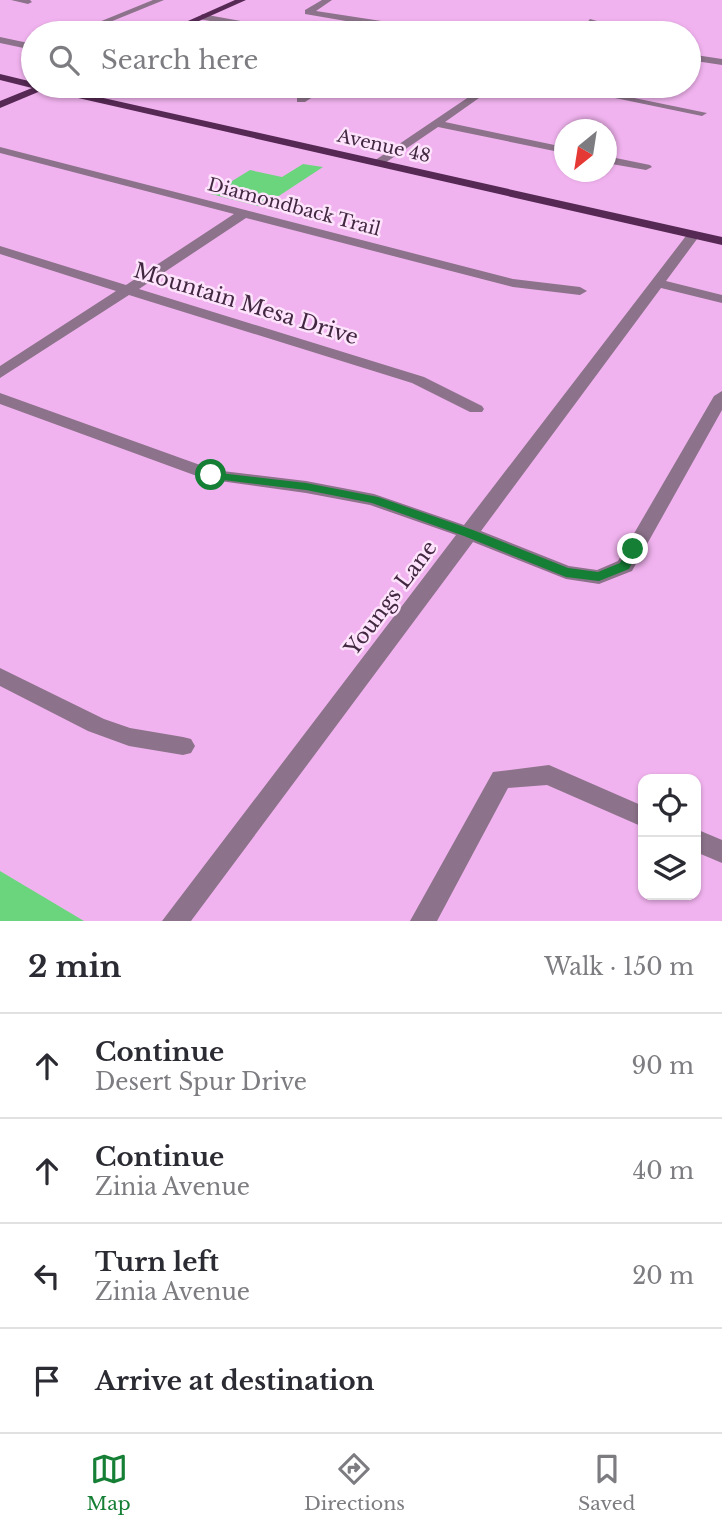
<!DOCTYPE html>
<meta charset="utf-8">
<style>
:root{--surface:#fff;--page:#f2f2f3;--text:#2b2b33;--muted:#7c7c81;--line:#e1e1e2;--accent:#157f35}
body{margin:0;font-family:"Libre Baskerville",serif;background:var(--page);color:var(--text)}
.controls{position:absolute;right:21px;bottom:21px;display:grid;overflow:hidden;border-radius:14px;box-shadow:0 2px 5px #0004}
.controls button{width:63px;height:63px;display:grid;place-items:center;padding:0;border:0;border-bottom:2px solid var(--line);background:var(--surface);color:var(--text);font:35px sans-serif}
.compass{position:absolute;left:554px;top:119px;width:63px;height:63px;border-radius:50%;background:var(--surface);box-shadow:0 2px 5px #0004;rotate:210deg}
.stop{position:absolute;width:21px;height:21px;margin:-16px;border:5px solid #157f35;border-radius:50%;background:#fff}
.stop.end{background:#157f35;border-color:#fff;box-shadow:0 2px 7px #0008}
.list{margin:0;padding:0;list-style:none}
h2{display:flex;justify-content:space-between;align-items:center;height:91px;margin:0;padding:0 28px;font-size:30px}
h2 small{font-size:23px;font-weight:400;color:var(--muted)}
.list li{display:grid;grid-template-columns:46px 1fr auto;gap:21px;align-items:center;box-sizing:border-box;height:105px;padding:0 28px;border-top:2px solid var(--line)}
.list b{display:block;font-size:26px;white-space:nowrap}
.list p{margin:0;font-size:23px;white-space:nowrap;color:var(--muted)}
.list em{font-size:23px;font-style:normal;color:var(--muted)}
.icon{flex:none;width:38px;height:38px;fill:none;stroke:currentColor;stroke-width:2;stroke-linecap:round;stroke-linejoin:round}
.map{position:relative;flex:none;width:722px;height:921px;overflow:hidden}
.search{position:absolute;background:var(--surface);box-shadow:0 2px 5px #0004;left:21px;right:21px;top:21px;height:77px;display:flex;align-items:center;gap:18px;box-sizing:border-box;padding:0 24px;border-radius:38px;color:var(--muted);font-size:26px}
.sheet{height:511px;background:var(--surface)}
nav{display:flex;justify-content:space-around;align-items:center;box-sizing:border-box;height:98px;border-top:2px solid var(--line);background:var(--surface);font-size:19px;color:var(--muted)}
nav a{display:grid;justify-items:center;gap:4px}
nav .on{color:var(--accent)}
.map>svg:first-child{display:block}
.green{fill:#6bd57e}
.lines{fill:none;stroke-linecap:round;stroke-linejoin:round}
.minor{fill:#8c728a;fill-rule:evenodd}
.major{fill:#552954;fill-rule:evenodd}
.route{fill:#157f35}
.labels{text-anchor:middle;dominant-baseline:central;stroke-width:5;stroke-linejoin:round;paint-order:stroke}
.far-street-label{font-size:18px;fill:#412840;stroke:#fde3fb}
.street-label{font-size:21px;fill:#412840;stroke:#fde3fb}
</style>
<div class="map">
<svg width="722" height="921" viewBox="0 0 722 921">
<rect width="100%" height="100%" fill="#f1b3ef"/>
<g class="green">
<polygon points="303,164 323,167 262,207 211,194 250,170 282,177"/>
<polygon points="0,871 84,921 0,921"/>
</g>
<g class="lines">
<g class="minor">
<polygon points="11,0 30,0 32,2 28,4"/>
<polygon points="153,0 164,0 83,33 72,33"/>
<polygon points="322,0 332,0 316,11 427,28 416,33 305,14 305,10"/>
<polygon points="202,14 291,30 295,33 278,33 199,19"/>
<polygon points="590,19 597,21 587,33 578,33"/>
<polygon points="0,37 33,44 33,50 0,43"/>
<polygon points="689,54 722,59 722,65 689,60"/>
<polygon points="318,86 330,86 305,102 297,102 297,98"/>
<polygon points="485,86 496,86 445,122 564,147 564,153 438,127 382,165 374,165 374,161"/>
<polygon points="557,86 576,86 707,113 702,116"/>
<polygon points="0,147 513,279 580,287 587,291 580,295 513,287 246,218 139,289 424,377 482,406 484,409 482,412 470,412 412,383 129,295 0,378 0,366 116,291 0,254 0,246 126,285 234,214 0,153"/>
<polygon points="606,156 650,165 652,167 646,170 606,163"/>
<polygon points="694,231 700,235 666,281 722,295 722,303 661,288 481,531 569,566 597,570 618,561 714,396 722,391 722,410 632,571 599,584 566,579 473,542 191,921 162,921 456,535 370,505 306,493 205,479 0,404 0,393 214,470 306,481 374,494 464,525 689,232"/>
<polygon points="0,668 104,719 130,728 183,737 191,739 195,746 191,753 183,755 129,746 88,731 0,686"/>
<polygon points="549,765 643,806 643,827 547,785 508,788 437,921 410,921 493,772"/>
<polygon points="696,829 722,840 722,863 696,852"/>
</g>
<g class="major">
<polygon points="235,0 246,0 172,33 161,33"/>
<polygon points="0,74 33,82 33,86 50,86 722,237 722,245 43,90 0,108 0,101 32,88 0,80"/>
</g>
</g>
<polygon class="route" points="211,472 306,483 378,497 473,530 568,568 598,572 620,563 629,546 639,549 629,569 599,581 566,577 464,536 372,503 306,490 207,478 205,475"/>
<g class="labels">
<g class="far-street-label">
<text transform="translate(384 146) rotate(13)">Avenue 48</text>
<text transform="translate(294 207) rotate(15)">Diamondback Trail</text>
</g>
<g class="street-label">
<text transform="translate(246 304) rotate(17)">Mountain Mesa Drive</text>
<text transform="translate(391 598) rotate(-53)">Youngs Lane</text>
</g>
</g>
</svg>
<div class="controls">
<button><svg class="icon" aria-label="locate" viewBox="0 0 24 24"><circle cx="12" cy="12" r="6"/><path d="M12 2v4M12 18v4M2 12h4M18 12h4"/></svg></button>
<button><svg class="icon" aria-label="layers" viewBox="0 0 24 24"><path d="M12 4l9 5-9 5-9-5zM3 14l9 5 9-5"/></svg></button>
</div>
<svg class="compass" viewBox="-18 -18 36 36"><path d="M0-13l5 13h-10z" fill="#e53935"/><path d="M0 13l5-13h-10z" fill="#7c7c81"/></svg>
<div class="stop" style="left:211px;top:475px"></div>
<div class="stop end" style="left:633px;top:549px"></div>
<div class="search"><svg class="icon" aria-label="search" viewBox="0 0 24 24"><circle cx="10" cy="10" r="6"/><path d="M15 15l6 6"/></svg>Search here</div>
</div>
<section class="sheet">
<h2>2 min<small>Walk · 150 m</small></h2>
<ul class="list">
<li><svg class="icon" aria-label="ahead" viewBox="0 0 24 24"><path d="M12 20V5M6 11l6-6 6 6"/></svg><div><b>Continue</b><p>Desert Spur Drive</p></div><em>90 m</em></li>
<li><svg class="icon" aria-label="ahead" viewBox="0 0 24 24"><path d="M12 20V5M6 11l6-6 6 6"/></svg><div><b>Continue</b><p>Zinia Avenue</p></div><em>40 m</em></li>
<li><svg class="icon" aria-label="left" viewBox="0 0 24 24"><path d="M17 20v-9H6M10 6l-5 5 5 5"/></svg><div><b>Turn left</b><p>Zinia Avenue</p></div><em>20 m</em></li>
<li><svg class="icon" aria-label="arrive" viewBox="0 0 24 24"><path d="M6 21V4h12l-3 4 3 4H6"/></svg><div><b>Arrive at destination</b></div></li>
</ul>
</section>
<nav>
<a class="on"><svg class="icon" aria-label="map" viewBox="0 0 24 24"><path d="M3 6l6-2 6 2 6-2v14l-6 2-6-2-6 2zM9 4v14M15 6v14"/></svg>Map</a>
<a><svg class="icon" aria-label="directions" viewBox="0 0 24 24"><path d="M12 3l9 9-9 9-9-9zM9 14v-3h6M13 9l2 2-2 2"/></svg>Directions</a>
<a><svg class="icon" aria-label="saved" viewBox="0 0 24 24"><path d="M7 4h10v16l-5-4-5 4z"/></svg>Saved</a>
</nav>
